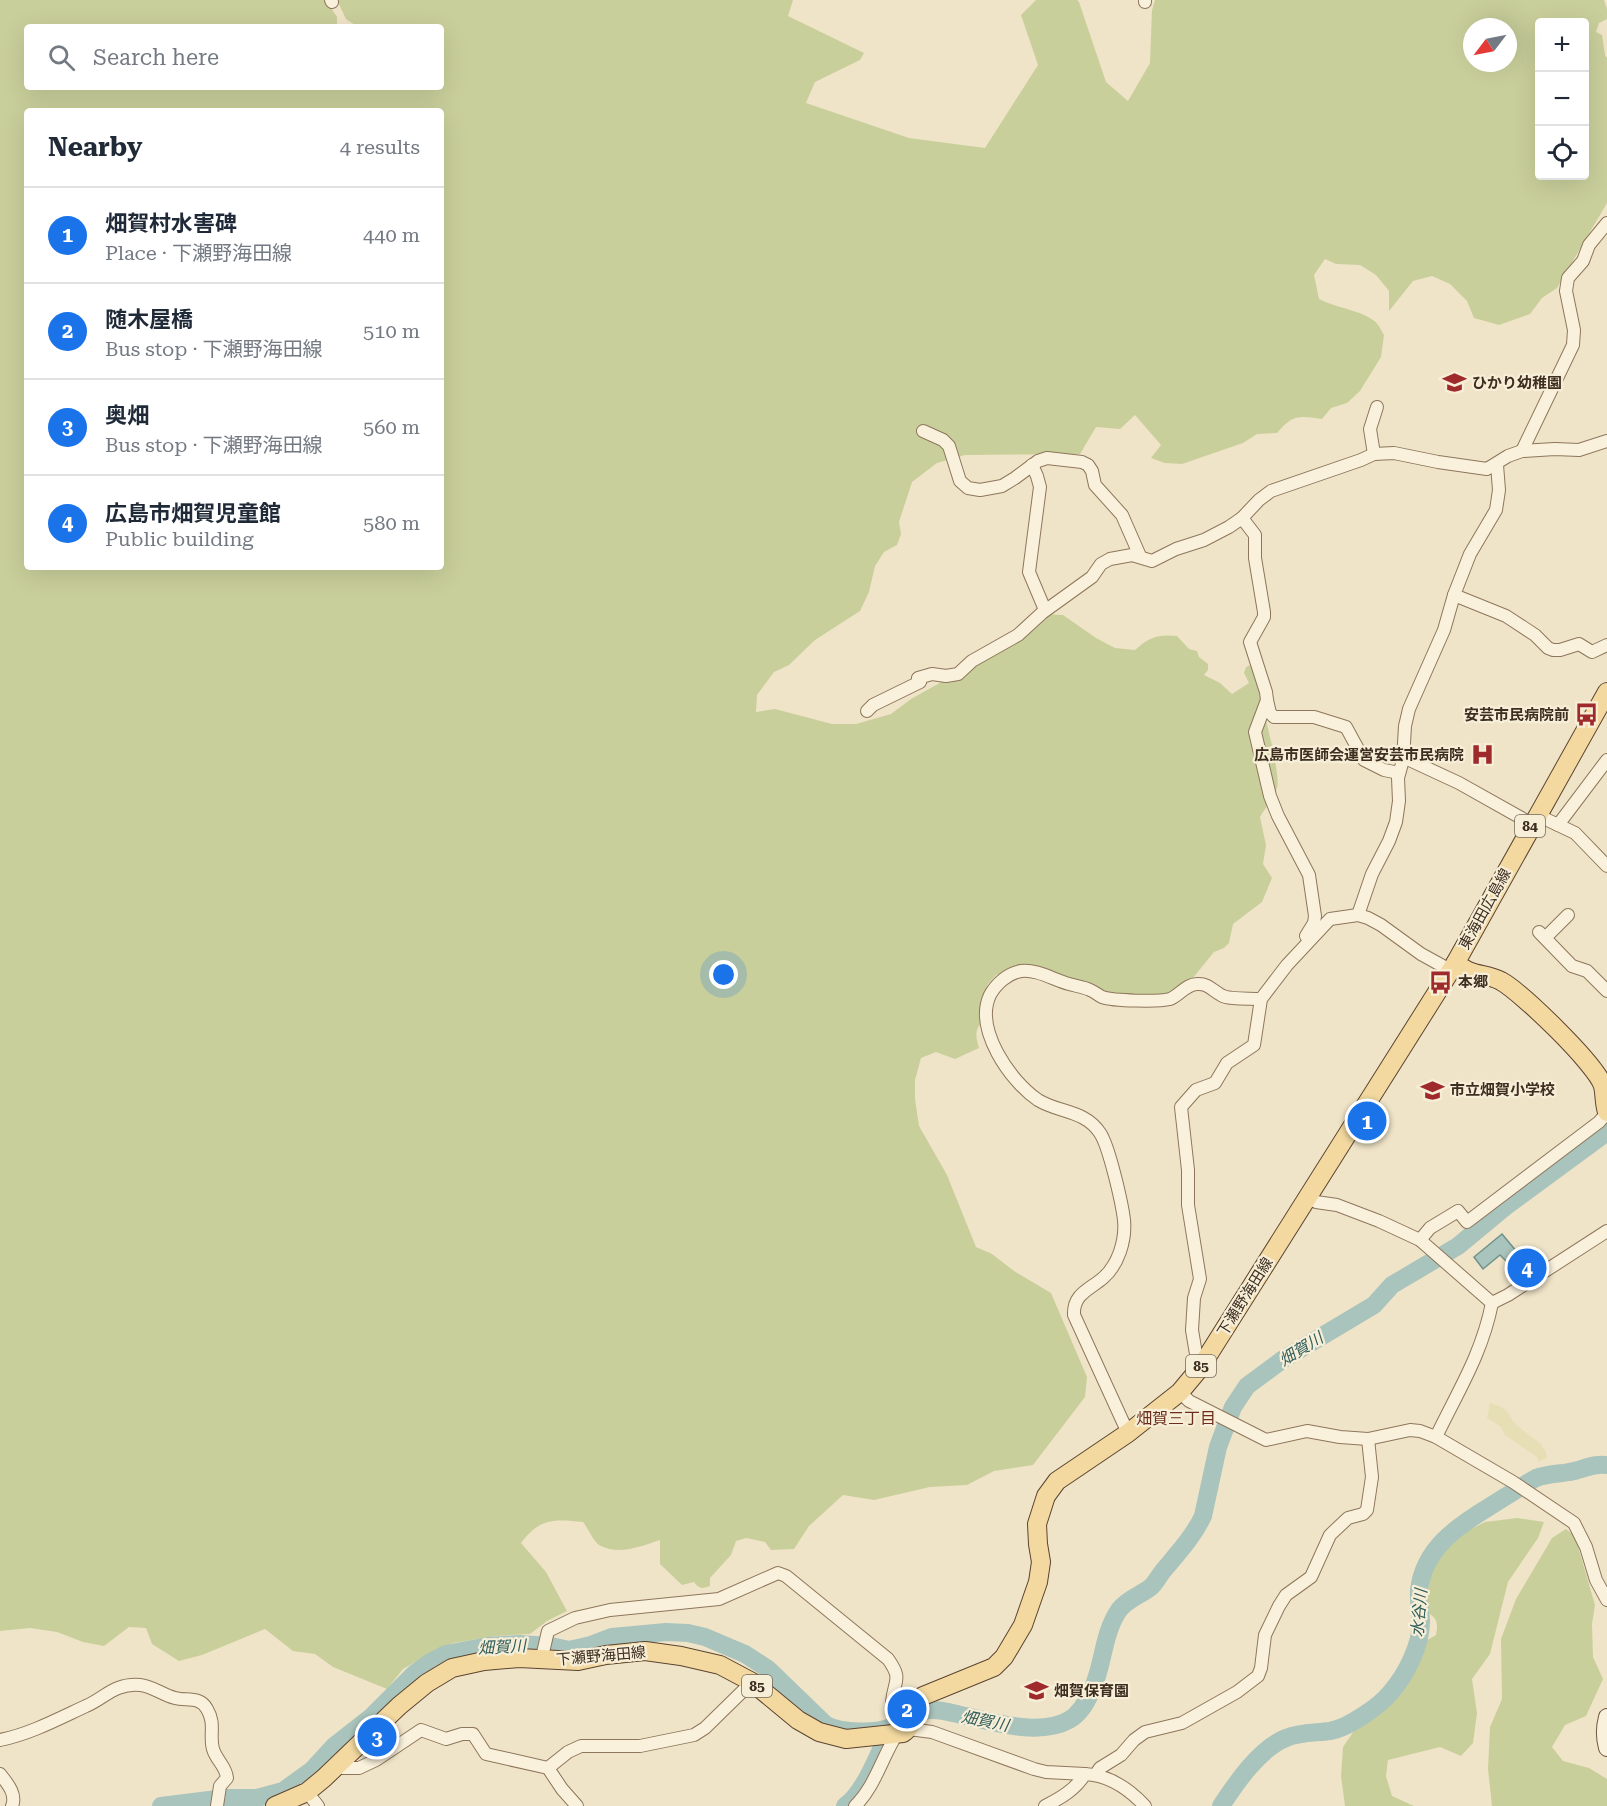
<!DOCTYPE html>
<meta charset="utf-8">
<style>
:root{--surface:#fff;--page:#f6f6f7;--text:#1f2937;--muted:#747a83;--line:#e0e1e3;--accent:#1a73e8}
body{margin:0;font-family:"Roboto Serif","Noto Sans JP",serif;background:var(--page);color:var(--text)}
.controls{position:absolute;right:18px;top:18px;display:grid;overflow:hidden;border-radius:6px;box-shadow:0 6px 24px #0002}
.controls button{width:54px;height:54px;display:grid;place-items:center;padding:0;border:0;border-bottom:2px solid var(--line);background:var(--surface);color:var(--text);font:30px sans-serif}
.compass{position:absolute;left:1463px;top:18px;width:54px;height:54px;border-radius:50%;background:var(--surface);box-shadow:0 6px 24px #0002;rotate:238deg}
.you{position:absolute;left:724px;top:975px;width:21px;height:21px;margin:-15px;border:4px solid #fff;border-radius:50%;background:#1a73e8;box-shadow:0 0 0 9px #1a73e833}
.badge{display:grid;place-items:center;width:39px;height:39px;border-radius:50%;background:var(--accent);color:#fff;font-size:20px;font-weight:700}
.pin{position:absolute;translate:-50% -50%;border:3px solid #fff;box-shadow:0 2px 6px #0006}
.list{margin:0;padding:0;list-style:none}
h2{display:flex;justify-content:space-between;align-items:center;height:78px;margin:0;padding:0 24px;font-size:26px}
h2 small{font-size:20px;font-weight:400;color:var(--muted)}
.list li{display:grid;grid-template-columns:39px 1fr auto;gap:18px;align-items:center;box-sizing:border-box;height:96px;padding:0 24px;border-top:2px solid var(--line)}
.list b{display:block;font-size:22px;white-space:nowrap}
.list p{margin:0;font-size:20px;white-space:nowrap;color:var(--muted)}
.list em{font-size:20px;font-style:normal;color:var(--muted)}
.icon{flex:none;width:33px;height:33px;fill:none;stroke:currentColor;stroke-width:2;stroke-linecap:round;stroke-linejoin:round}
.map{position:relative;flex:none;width:1607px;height:1806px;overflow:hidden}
.search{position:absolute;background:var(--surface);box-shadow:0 6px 24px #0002;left:24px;top:24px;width:420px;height:66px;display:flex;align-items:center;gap:15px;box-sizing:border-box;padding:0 21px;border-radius:6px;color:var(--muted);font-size:22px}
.panel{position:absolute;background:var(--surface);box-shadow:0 6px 24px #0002;left:24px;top:108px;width:420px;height:462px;border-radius:6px}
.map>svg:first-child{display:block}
.farmland{fill:#e6deb5}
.green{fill:#c9cf9b;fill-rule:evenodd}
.water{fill:#a9c4bc;stroke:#6f938a;stroke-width:1.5}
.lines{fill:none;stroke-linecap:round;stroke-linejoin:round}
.river{stroke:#a9c4bc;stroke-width:18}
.street-casing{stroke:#8d765c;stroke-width:14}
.secondary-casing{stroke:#6f573f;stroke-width:18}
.primary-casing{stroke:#5b4430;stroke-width:20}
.street{stroke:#faf1dc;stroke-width:12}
.secondary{stroke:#faf1dc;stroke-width:16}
.primary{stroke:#f3d9a0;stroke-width:18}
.labels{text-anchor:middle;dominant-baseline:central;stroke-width:4.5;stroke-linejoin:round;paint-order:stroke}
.shield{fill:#f7eed8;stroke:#756857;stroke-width:1.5}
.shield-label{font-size:14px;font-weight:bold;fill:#3d2e20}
.poi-label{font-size:15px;font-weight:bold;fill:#3d2e20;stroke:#f7eed8;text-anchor:start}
.street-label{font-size:15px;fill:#3d2e20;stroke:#f7eed8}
.water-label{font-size:16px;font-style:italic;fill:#2f5d5a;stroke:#f7eed8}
.neighbourhood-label{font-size:16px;fill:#6b2e1e;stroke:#f7eed8}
</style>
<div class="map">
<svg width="1607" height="1806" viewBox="0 0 1607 1806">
<rect width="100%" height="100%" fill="#f0e4c8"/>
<polygon class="farmland" points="1490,1403 1502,1407 1506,1410 1515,1424 1541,1444 1546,1452 1547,1457 1539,1462 1537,1457 1505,1435 1500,1426 1487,1418"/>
<g class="green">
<path d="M0,0H326L337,17V27H27V87H441V27H358L346,19L337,0H793L788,16L864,53L860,60L815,82L806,103L909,138L985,148L1038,65L1021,15L1036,0H1077L1079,2L1106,82L1128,101L1150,63L1152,10L1155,0H1604L1607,9V19L1599,23L1596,32L1602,35L1605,55L1607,58V203L1557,288L1542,298L1530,314L1499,325L1474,318L1467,301L1450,284L1432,276L1413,281L1389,311V291L1376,275L1360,265L1336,264L1325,259L1314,275L1319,299C1336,308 1357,309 1373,320C1378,323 1381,330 1384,335L1381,357L1360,391L1347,403L1331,408L1322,419C1299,416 1293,414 1277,433L1257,434L1243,443L1182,464L1165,463L1151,458L1161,445L1135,415L1120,429L1096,427L1080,454L965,455L937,463L912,482L899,522L901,534L897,545L884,552L875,566L869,592L860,611L815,640L789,665L774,672L757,695L756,712L775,709L832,724H856L891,714L911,699L1029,633L1045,614L1063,615L1096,638L1115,648L1135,650C1149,637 1159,634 1177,636L1189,649L1197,651L1199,657L1208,664V670L1204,675L1220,683L1232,694L1249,683L1244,673L1246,667L1250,665C1257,681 1282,776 1277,788C1274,798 1265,808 1260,817L1266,845L1263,864L1272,878L1262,902L1233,924L1229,943L1224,948L1214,952L1188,984L1171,992L1155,997L1085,989L1014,969L996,975L988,984L983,995L981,1010L982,1022C974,1031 976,1037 979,1048L955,1059L936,1052L921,1058L915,1080V1099L919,1126L947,1175L976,1247L992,1254L1014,1271L1051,1293L1087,1377L1085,1397L1033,1465L994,1471L967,1485L930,1487L874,1500L843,1495L809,1526L794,1549L771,1550L765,1542L746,1538L736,1541L731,1555L710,1578V1586C702,1589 699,1589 694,1582L682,1585L660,1564V1540C642,1546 618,1556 599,1545C593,1541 588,1528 583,1522C553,1519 540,1518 521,1543L546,1572L567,1611L547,1621L530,1634L496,1636L453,1643L425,1656L403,1669L387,1689L333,1667L315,1654L293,1651L265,1629L202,1655L179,1661L152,1644L146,1628L129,1627L104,1646L83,1642L57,1632L30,1628L0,1631ZM1540,22H1584V176H1540ZM1472,27H1508V63H1472ZM27,111H441V567H27Z"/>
<path d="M1517,1518L1544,1522L1538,1538L1508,1582L1490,1654L1472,1679L1477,1713L1473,1743L1461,1756L1440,1747L1388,1760L1386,1776L1392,1796L1414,1806H1345L1341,1776L1343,1747L1358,1725L1378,1709L1387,1689L1407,1671L1417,1646L1436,1635C1440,1614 1431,1618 1420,1605L1422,1585L1431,1565L1461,1534L1485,1522Z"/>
<polygon points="1566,1529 1575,1536 1595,1605 1592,1624 1593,1657 1603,1679 1586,1716 1565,1725 1552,1747 1563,1761 1589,1768 1607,1779 1607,1806 1492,1806 1488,1769 1490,1727 1502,1699 1501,1639 1516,1599 1552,1538"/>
</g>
<polygon class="water" points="1502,1234 1517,1252 1506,1261 1500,1255 1483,1269 1474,1257"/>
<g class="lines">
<g class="river">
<path d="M161,1806L225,1798H257L283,1791L312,1770L334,1746L371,1717L415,1673L429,1663L446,1654L488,1646L519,1644L551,1646L569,1650L591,1645L612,1637L666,1632L688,1633L705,1637L745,1654L768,1669L826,1725C842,1733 877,1734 893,1726C905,1719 915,1711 930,1710C942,1709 955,1714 966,1716C995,1723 1041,1736 1069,1720C1080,1714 1086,1703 1091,1692C1104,1666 1102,1635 1119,1610C1128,1598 1142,1595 1152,1586C1156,1582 1159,1576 1163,1571C1178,1553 1193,1537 1203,1516L1218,1447L1233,1407L1247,1386L1282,1360L1374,1305L1392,1285L1458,1246L1505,1207L1607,1132"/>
<path d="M845,1806C866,1791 880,1750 891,1727"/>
<path d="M1221,1806C1236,1783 1260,1748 1286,1738C1300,1732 1316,1733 1330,1731C1348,1728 1380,1706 1391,1692C1406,1675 1421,1645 1421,1622C1421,1612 1418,1601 1419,1590C1424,1549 1456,1527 1489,1507C1505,1497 1520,1487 1536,1478C1547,1474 1558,1474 1569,1472C1582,1470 1593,1463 1607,1465"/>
</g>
<defs>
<g id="street">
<polyline points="331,0 332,2"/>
<polyline points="1145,0 1145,2"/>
<polyline points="923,431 943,440 949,446 960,481 968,488 980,490 1002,486 1015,478 1038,461 1047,458 1082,462 1088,465 1092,471 1095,485 1122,515 1140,556"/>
<polyline points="1522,451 1573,345 1574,330 1566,291 1568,278 1583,261 1589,245 1607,223"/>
<polyline points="1374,454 1370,429 1377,407"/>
<polyline points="1032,465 1037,476 1040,487 1029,572 1045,610"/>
<polyline points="1242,518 1255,535 1255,558 1264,612 1264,617 1250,642 1266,692 1267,700 1255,732 1270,796 1278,816 1309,875 1315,916 1314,923 1306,936"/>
<polyline points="1454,595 1506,616 1535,635 1548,648 1553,650 1560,650 1579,644 1592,652 1607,645"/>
<polyline points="1267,700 1270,713 1274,717 1314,717 1346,727 1364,760 1384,770 1399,773"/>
<polyline points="867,711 873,705 920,682 918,678 932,674 946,676 958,674 972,661 1018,635 1042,613 1092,577 1101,564 1110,559 1132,555 1152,561 1176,549 1204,540 1229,527 1242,518 1259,500 1271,491 1361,460 1374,454 1394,453 1438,462 1487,469 1508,456 1522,451 1555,449 1579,450 1607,441"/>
<polyline points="1403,757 1459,783 1532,824"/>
<polyline points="1537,815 1575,833 1607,866"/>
<polyline points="1558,825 1607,760"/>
<polyline points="1358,915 1372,874 1389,841 1396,822 1399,801 1398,778 1403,760 1405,726 1409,709 1444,630 1454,595 1470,554 1496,510 1499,490 1497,465"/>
<polyline points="1539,932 1572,966 1587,971 1607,991"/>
<polyline points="1545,938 1568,915"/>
<polyline points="1308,1198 1316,1202 1337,1205 1379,1221 1420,1240 1492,1303"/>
<polyline points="1420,1240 1430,1228 1458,1211 1467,1222 1599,1122 1607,1113"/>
<polyline points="1200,1368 1197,1360 1192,1330 1194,1298 1200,1279 1188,1205 1188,1170 1181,1107 1196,1090 1215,1083 1227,1063 1254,1045 1261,999 1287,965 1330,919 1358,915 1368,918 1381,925 1421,954 1450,970"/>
<polyline points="1180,1392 1189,1401 1266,1440 1307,1431 1340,1437 1368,1439 1410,1430 1420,1431 1436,1437 1513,1482 1574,1523 1586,1547 1596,1580 1607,1600"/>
<path d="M1128,1433L1074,1315C1073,1294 1089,1290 1103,1278C1118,1265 1126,1241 1124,1220C1122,1203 1109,1146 1100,1133C1085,1110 1059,1113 1038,1100C1010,1081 974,1029 990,995C996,984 1008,973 1021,971C1037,969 1054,980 1069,984C1076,986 1084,987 1090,990C1095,992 1098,995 1102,997C1114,1001 1158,1002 1170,999C1179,996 1186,984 1197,984C1208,983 1213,991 1221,995C1228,1000 1251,998 1261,999"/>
<path d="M1436,1437C1458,1391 1482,1354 1492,1303L1508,1295L1607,1231"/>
<path d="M541,1661L548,1631L575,1618L610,1610L719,1599L778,1573L786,1576L888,1659C903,1680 894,1680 892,1702L918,1700"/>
<polyline points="909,1729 932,1732 1034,1769 1046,1772 1085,1774"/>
<path d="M0,1740C30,1734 58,1719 86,1706C105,1698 114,1683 140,1685C152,1686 163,1695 175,1698C187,1701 200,1696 207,1709C216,1724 209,1735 213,1749C216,1760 226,1766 227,1778L220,1786L217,1806"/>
<polyline points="334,1768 359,1768 376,1760 421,1730 446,1739 462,1734 473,1734 486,1754 548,1768 562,1789 577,1806"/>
<polyline points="548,1768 568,1752 581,1746 640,1746 694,1735 705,1728 752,1682"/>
<path d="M0,1774C7,1783 17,1794 12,1806"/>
<polyline points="1096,1774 1100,1768 1121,1755 1134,1740 1145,1732 1182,1723 1237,1692 1258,1676 1261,1668 1265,1635 1279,1606 1286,1595 1311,1577 1330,1535 1348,1518 1363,1514 1367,1510 1372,1477 1368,1439"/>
<polyline points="307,1792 318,1806"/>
<path d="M855,1806C875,1787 882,1757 897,1734"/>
<path d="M1045,1806C1061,1798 1076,1789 1085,1774C1108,1775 1129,1789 1145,1806"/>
</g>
<path id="secondary" d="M1607,1717C1604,1728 1604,1737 1607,1748"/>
<g id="primary">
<path d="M1456,962C1468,976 1485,973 1501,981C1521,992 1597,1065 1603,1086C1605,1094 1604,1103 1607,1112"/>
<path d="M275,1806L307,1792L324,1778L399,1706L427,1683L452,1668L484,1661L519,1658L578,1661L606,1655L645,1651L681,1656L720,1665L752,1682L798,1720L819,1732L846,1739L903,1733C917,1724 911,1707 923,1696L994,1667L1004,1657L1023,1625L1038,1582L1041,1562L1038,1544L1037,1524L1046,1496L1057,1481L1128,1433L1180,1392L1200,1368L1456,962L1607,692"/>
</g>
</defs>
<use href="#street" class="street-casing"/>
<use href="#secondary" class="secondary-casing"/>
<use href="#primary" class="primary-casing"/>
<use href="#street" class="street"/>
<use href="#secondary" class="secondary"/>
<use href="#primary" class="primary"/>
</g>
<defs>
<symbol id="school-bare" viewBox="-9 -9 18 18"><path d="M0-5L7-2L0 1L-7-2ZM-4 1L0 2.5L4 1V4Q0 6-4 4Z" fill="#9e2a2b" stroke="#f7eed8" stroke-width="2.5" paint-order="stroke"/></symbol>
<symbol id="bus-bare" viewBox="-9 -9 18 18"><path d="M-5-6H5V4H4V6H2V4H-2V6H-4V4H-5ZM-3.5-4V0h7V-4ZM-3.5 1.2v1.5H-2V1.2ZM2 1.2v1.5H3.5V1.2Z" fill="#9e2a2b" stroke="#f7eed8" stroke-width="2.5" paint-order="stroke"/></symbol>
<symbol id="hospital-bare" viewBox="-9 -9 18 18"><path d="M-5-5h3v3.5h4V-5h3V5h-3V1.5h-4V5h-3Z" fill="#9e2a2b" stroke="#f7eed8" stroke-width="2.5" paint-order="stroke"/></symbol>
</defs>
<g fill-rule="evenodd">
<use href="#school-bare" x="1438" y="366" width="33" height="33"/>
<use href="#bus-bare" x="1570" y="698" width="33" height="33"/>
<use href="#hospital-bare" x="1466" y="738" width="33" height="33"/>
<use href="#bus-bare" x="1424" y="966" width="33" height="33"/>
<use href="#school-bare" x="1416" y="1074" width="33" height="33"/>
<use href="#school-bare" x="1020" y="1674" width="33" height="33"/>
</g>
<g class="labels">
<g class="shield">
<rect x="1515" y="815" width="30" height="22" rx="4.5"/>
<rect x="1186" y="1355" width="30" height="22" rx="4.5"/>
<rect x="742" y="1675" width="30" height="22" rx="4.5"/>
</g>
<g class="shield-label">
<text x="1530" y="826">84</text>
<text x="1201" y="1366">85</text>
<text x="757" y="1686">85</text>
</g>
<g class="poi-label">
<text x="1472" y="383">ひかり幼稚園</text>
<text x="1569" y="715" text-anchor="end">安芸市民病院前</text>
<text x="1464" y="755" text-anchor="end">広島市医師会運営安芸市民病院</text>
<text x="1458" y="982">本郷</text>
<text x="1450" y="1090">市立畑賀小学校</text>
<text x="1054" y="1691">畑賀保育園</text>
</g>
<g class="street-label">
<text transform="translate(1485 909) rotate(-61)">東海田広島線</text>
<text transform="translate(1245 1297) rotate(-58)">下瀬野海田線</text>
<text transform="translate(601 1656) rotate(-5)">下瀬野海田線</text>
</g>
<g class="water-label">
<text transform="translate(1301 1349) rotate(-32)">畑賀川</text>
<text transform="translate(1419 1613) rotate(-85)">水谷川</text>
<text transform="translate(502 1647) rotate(-3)">畑賀川</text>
<text transform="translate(985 1721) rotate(11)">畑賀川</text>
</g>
<g class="neighbourhood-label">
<text x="1176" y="1418">畑賀三丁目</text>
</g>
</g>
</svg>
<div class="controls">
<button>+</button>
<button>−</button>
<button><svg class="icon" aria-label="locate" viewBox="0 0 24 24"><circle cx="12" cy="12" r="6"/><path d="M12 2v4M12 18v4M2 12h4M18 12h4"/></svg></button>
</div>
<svg class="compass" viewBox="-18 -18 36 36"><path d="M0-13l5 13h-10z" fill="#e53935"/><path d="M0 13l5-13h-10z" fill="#747a83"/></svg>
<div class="you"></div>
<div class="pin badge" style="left:1367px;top:1121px">1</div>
<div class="pin badge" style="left:907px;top:1709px">2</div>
<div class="pin badge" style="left:377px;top:1737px">3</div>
<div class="pin badge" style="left:1527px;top:1268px">4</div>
<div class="search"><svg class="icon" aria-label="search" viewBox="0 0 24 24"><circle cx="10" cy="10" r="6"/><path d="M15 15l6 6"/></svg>Search here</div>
<section class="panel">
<h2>Nearby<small>4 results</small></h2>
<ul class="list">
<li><span class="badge">1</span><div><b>畑賀村水害碑</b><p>Place · 下瀬野海田線</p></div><em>440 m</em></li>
<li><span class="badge">2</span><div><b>随木屋橋</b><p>Bus stop · 下瀬野海田線</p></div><em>510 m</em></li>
<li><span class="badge">3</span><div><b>奥畑</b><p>Bus stop · 下瀬野海田線</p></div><em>560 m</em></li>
<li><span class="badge">4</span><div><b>広島市畑賀児童館</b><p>Public building</p></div><em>580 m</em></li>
</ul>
</section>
</div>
